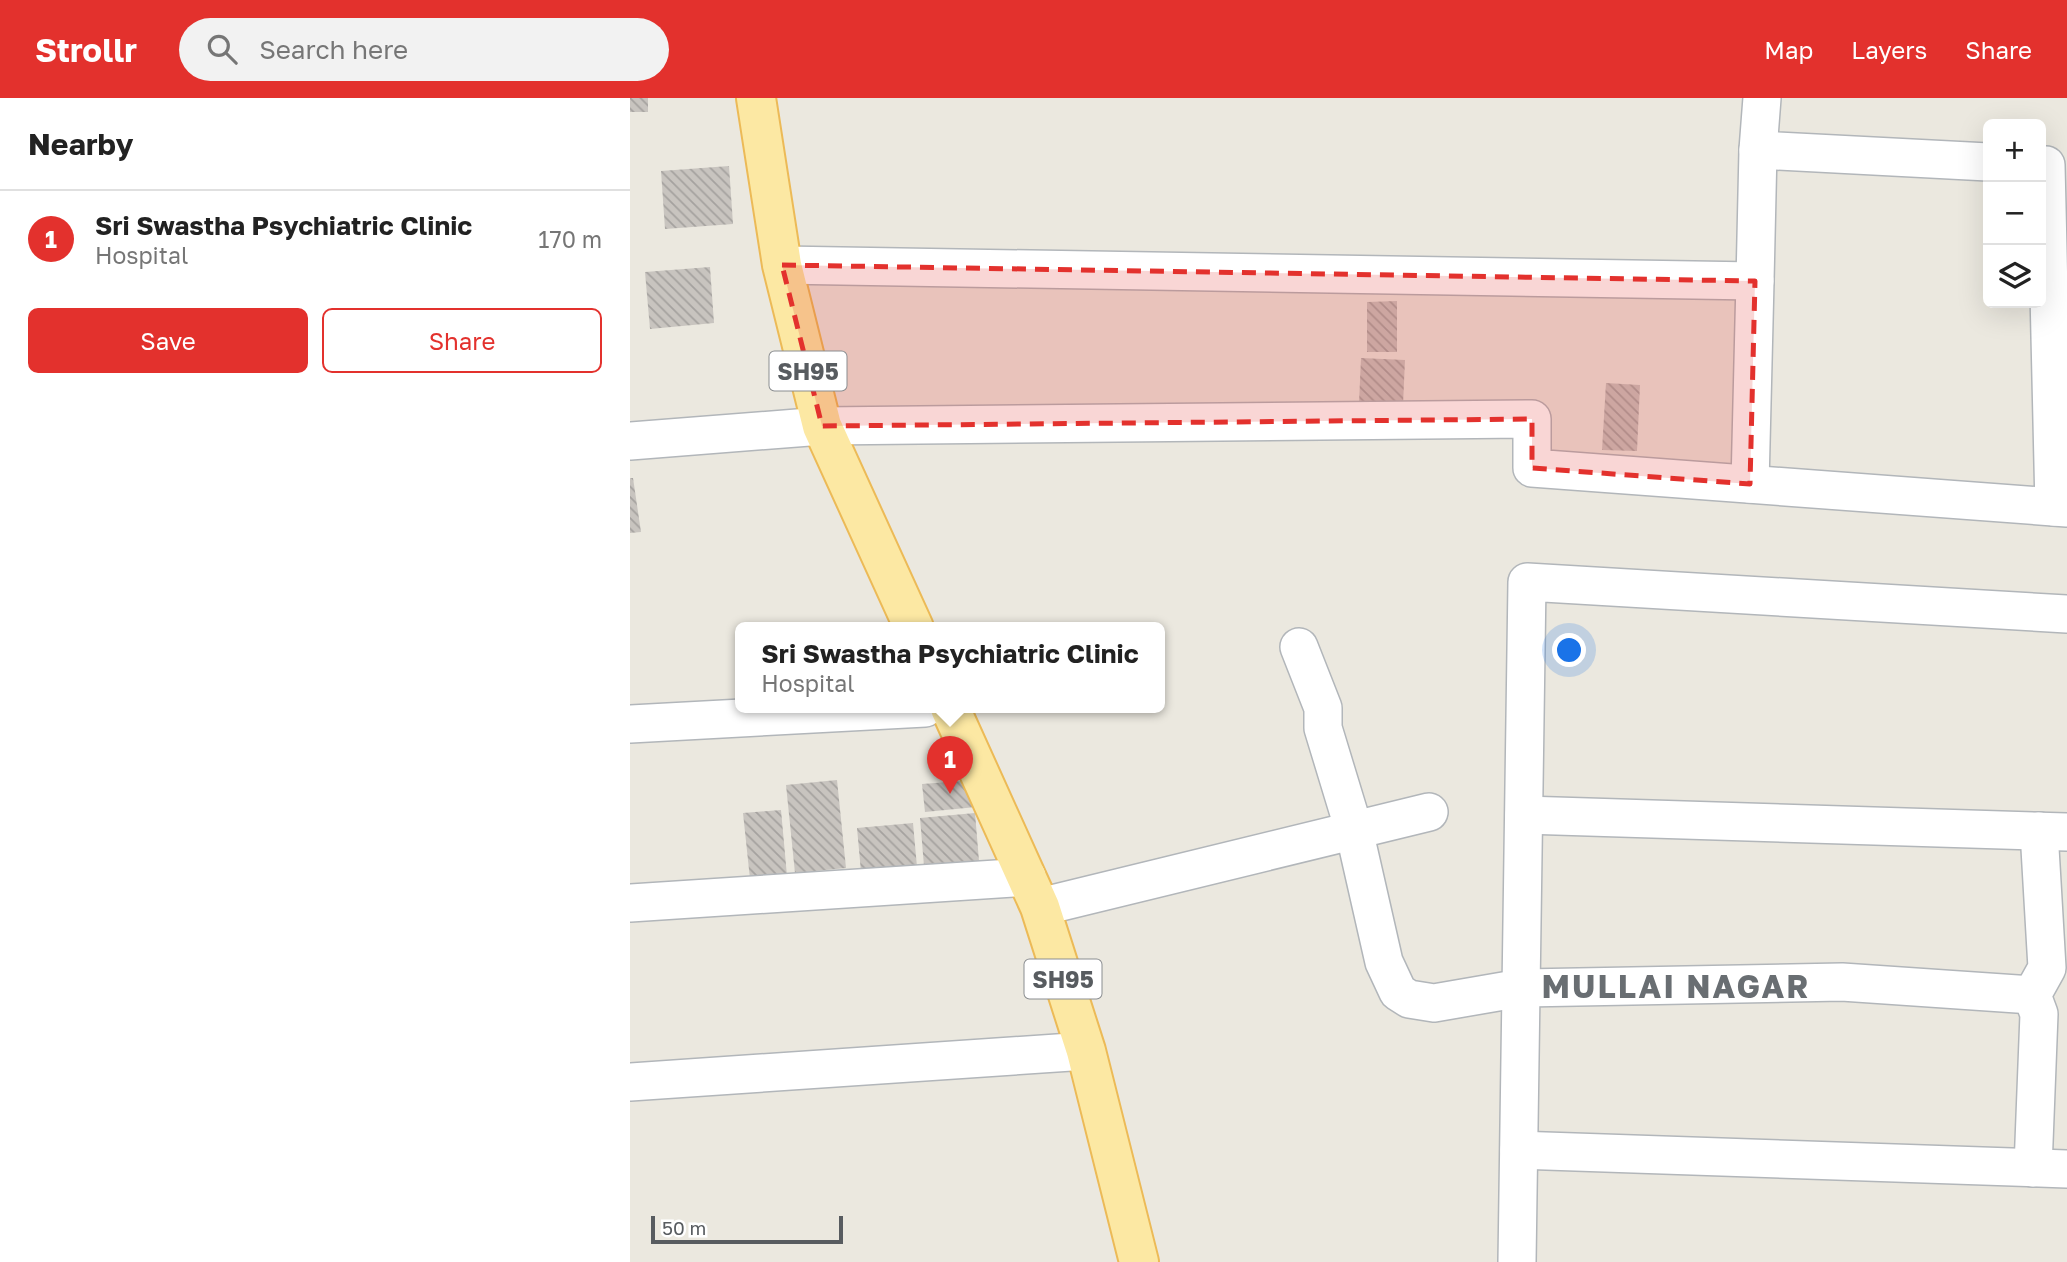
<!DOCTYPE html>
<meta charset="utf-8">
<style>
:root{--surface:#fff;--page:#f2f2f2;--text:#222;--muted:#767676;--line:#e0e0e0;--accent:#e3312d}
body{margin:0;font-family:"Golos Text",sans-serif;background:var(--page);color:var(--text)}
.controls{position:absolute;right:21px;top:21px;display:grid;overflow:hidden;border-radius:10px;box-shadow:0 7px 28px #0002}
.controls button{width:63px;height:63px;display:grid;place-items:center;padding:0;border:0;border-bottom:2px solid var(--line);background:var(--surface);color:var(--text);font:35px sans-serif}
.scale{position:absolute;left:21px;bottom:18px;width:192px;box-sizing:border-box;padding-left:7px;border:4px solid #585c60;border-top:0;font-size:19px;line-height:24px;white-space:nowrap;color:#585c60;-webkit-text-stroke:5px #fff;paint-order:stroke}
.you{position:absolute;left:940px;top:553px;width:24px;height:24px;margin:-18px;border:5px solid #fff;border-radius:50%;background:#1a73e8;box-shadow:0 0 0 10px #1a73e833}
.badge{display:grid;place-items:center;width:46px;height:46px;border-radius:50%;background:var(--accent);color:#fff;font-size:23px;font-weight:700}
.pin{position:absolute;translate:-50% -58px;filter:drop-shadow(0 2px 4px #0008)}
.pin::after{content:'';position:absolute;top:37px;width:24px;height:21px;background:inherit;clip-path:polygon(0 0,100% 0,50% 100%)}
.popup{position:absolute;left:105px;top:524px;width:430px;height:91px;box-sizing:border-box;display:grid;place-content:center;border-radius:10px;background:var(--surface);filter:drop-shadow(0 2px 5px #0005);font-size:23px;white-space:nowrap;color:var(--muted)}
.popup b{font-size:26px;color:var(--text)}
.popup::after{content:'';position:absolute;left:50%;top:100%;margin-left:-14px;border:14px solid transparent;border-top-color:var(--surface)}
.list{margin:0;padding:0;list-style:none}
h2{display:flex;justify-content:space-between;align-items:center;height:91px;margin:0;padding:0 28px;font-size:30px}
h2 small{font-size:23px;font-weight:400;color:var(--muted)}
.list li{display:grid;grid-template-columns:46px 1fr auto;gap:21px;align-items:center;box-sizing:border-box;height:98px;padding:0 28px;border-top:2px solid var(--line)}
.list b{display:block;font-size:26px;white-space:nowrap}
.list p{margin:0;font-size:23px;white-space:nowrap;color:var(--muted)}
.list em{font-size:23px;font-style:normal;color:var(--muted)}
.actions{display:flex;gap:14px;padding:21px 28px}
.actions a{flex:1;padding:16px 0;border:2px solid var(--accent);border-radius:10px;text-align:center;font-size:24px;color:var(--accent)}
.actions .main{background:var(--accent);color:#fff}
.icon{flex:none;width:38px;height:38px;fill:none;stroke:currentColor;stroke-width:2;stroke-linecap:round;stroke-linejoin:round}
.map{position:relative;flex:none;width:1437px;height:1164px;overflow:hidden}
header{display:flex;align-items:center;gap:42px;box-sizing:border-box;height:98px;padding:0 35px;background:var(--accent);color:#fff}
header strong{font-size:33px}
nav{display:flex;gap:38px;margin-inline-start:auto;font-size:24px}
.search{width:490px;height:63px;background:var(--page);display:flex;align-items:center;gap:18px;box-sizing:border-box;padding:0 24px;border-radius:38px;color:var(--muted);font-size:26px}
main{display:flex}
aside{flex:1;background:var(--surface)}
.map>svg:first-child{display:block}
.building{fill:url(#building-back-hatch)}
.lines{fill:none;stroke-linecap:round;stroke-linejoin:round}
.minor-casing{stroke:#b2b6ba;stroke-width:40}
.major-casing{stroke:#ecba57;stroke-width:42}
.minor{stroke:#fff;stroke-width:37}
.major{stroke:#fce8a3;stroke-width:38}
.marked{fill:#e3312d;fill-opacity:0.2;stroke:#e3312d;stroke-width:5;stroke-dasharray:14 9;stroke-linejoin:round}
.labels{text-anchor:middle;dominant-baseline:central;stroke-width:5;stroke-linejoin:round;paint-order:stroke}
.shield{fill:#fff;stroke:#8a8d90;stroke-width:2}
.shield-label{font-size:23px;font-weight:bold;fill:#585c60}
.district-label{font-size:32px;font-weight:bold;letter-spacing:2px;fill:#696e72;stroke:#fff}
</style>
<header>
<strong>Strollr</strong>
<div class="search"><svg class="icon" aria-label="search" viewBox="0 0 24 24"><circle cx="10" cy="10" r="6"/><path d="M15 15l6 6"/></svg>Search here</div>
<nav><a>Map</a><a>Layers</a><a>Share</a></nav>
</header>
<main>
<aside>
<h2>Nearby<small></small></h2>
<ul class="list">
<li><span class="badge">1</span><div><b>Sri Swastha Psychiatric Clinic</b><p>Hospital</p></div><em>170 m</em></li>
</ul>
<div class="actions"><a class="main">Save</a><a>Share</a></div>
</aside>
<div class="map">
<svg width="1437" height="1164" viewBox="0 0 1437 1164">
<defs>
<pattern id="building-back-hatch" width="6" height="6" patternUnits="userSpaceOnUse" patternTransform="scale(1.75)"><rect width="6" height="6" fill="#c8c4bf"/><path d="M-1 5l2 2M0 0l6 6M5-1l2 2" fill="none" stroke="#a5a29f"/></pattern>
</defs>
<rect width="100%" height="100%" fill="#ebe8df"/>
<g class="building">
<rect x="0" y="0" width="18" height="14"/>
<polygon points="99,68 103,126 35,131 31,73"/>
<polygon points="80,169 84,225 20,231 15,174"/>
<polygon points="767,203 767,254 737,254 737,204"/>
<polygon points="731,260 775,262 773,307 729,305"/>
<polygon points="976,285 1010,287 1007,353 972,352"/>
<polygon points="0,380 3,380 11,434 0,435"/>
<polygon points="207,682 216,770 165,775 156,687"/>
<polygon points="344,682 346,709 295,714 292,686"/>
<polygon points="151,712 157,778 120,781 113,715"/>
<polygon points="345,715 349,763 294,768 290,720"/>
<polygon points="283,725 287,769 231,774 227,730"/>
</g>
<g class="lines">
<defs>
<g id="minor">
<polyline points="1132,0 1128,52 1358,64"/>
<polyline points="1416,67 1424,409"/>
<polyline points="152,167 1125,183 1128,52"/>
<polyline points="0,343 192,328 902,321 902,370 1437,410"/>
<polyline points="1120,386 1125,183"/>
<polyline points="669,549 693,610 693,630 724,732 754,864 768,894 779,901 804,905 891,890 1212,884 1402,897"/>
<polyline points="0,626 295,610"/>
<polyline points="894,717 1437,734"/>
<polyline points="0,805 397,779"/>
<polyline points="410,809 799,714"/>
<polyline points="0,984 456,953"/>
<polyline points="889,1052 1437,1071"/>
<polyline points="1403,1070 1409,916 1402,897 1417,870 1409,733"/>
<polyline points="887,1164 897,484 1437,516"/>
</g>
<g id="major">
<polyline points="126,0 152,167 192,328 284,530"/>
<polyline points="320,610 410,809 456,953 509,1164"/>
</g>
</defs>
<use href="#minor" class="minor-casing"/>
<use href="#major" class="major-casing"/>
<use href="#minor" class="minor"/>
<use href="#major" class="major"/>
</g>
<path class="marked" d="M152,167L1125,183L1120,386L902,370V321L192,328Z"/>
<g class="labels">
<g class="shield">
<rect x="139.5" y="253.5" width="77" height="39" rx="5"/>
<rect x="394.5" y="861.5" width="77" height="39" rx="5"/>
</g>
<g class="shield-label">
<text x="178" y="273">SH95</text>
<text x="433" y="881">SH95</text>
</g>
<g class="district-label">
<text x="1046" y="888">MULLAI NAGAR</text>
</g>
</g>
</svg>
<div class="controls">
<button>+</button>
<button>−</button>
<button><svg class="icon" aria-label="layers" viewBox="0 0 24 24"><path d="M12 4l9 5-9 5-9-5zM3 14l9 5 9-5"/></svg></button>
</div>
<div class="scale">50 m</div>
<div class="you"></div>
<div class="pin badge" style="left:320px;top:696px">1</div>
<div class="popup"><b>Sri Swastha Psychiatric Clinic</b>Hospital</div>
</div>
</main>
